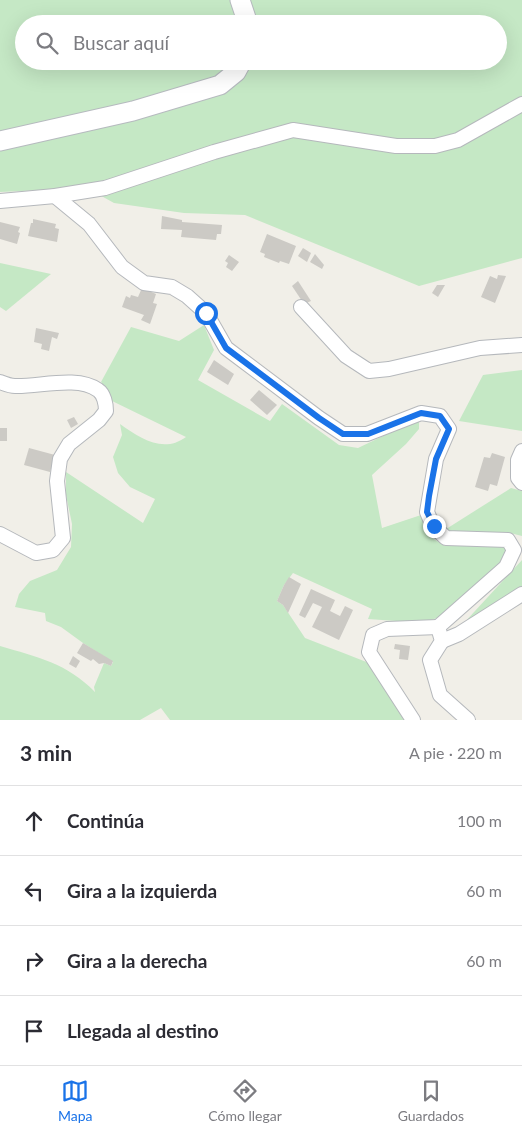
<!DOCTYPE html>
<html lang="es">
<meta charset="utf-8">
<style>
:root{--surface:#fff;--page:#f7f7f7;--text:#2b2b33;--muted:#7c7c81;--line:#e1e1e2;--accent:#1a73e8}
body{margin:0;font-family:Lato,sans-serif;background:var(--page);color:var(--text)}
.stop{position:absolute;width:15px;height:15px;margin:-11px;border:4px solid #1a73e8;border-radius:50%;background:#fff}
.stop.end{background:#1a73e8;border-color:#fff;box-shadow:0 1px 5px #0008}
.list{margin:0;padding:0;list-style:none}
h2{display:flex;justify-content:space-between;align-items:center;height:65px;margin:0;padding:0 20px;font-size:21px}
h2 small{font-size:16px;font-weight:400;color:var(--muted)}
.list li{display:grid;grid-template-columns:32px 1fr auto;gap:15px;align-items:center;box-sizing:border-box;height:70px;padding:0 20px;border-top:1px solid var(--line)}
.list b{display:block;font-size:19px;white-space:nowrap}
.list em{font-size:16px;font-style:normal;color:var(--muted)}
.icon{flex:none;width:28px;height:28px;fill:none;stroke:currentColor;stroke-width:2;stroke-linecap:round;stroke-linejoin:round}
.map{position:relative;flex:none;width:522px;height:720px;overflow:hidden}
.search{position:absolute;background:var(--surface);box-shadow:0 5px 20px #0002;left:15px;right:15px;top:15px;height:55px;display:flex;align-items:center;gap:12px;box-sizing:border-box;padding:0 18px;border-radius:28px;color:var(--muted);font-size:19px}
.sheet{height:345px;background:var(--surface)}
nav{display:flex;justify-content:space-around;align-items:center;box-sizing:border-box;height:70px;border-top:1px solid var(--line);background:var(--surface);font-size:14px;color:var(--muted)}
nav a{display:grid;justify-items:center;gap:2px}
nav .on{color:var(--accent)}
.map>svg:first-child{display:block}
.green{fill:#c5e8c5;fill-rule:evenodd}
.building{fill:#cccac5}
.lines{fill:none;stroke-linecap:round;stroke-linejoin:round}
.minor-casing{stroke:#b5b8bc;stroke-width:16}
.secondary-casing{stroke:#b6babf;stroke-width:21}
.minor{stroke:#fff;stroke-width:14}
.secondary{stroke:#fff;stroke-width:19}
.route{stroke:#1a73e8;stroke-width:6}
</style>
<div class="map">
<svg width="522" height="720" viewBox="0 0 522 720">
<rect width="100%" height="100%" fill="#f1efe8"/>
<g class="green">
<path d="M0,0H522V258L419,286L245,215L184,213L114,203L87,188L0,192ZM24,24H498V61H24Z"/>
<polygon points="0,263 51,274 6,311 0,307"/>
<path d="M204,325L214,350L198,380L270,421L282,404L339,445L358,448L406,425L419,421V429L406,444L372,475L382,528L421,515L429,536L445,546L506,545L508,552L499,568L449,613L424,623L368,619L372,609L293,573L284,585L277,601L283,605L305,638L369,663L407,720H170L161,708L140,720H0V646C37,657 67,663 95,692L94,687L104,663L111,666L113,662L83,643L61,627L46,621L45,613L15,607L19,594L30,581L57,570L71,547L72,524L66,495V472L143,523L155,499L130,487L118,473L113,457L122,435L120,424C140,438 163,454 186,437L110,400L107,389L101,382L131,327L179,341Z"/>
<polygon points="522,370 522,431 459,421 483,375"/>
<polygon points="511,488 522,491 522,536 506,532 471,534 443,531"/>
<polygon points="522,560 522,588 463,624"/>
</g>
<g class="building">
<polygon points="162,216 182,220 182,222 222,225 221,234 217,234 216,240 181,237 182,230 161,229"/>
<polygon points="33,219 56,224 55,228 59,229 57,242 28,236 31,223 33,223"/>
<polygon points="0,222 20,227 18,232 20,233 17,244 0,239"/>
<polygon points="267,234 296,246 289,264 280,261 279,263 264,257 265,254 260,252"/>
<polygon points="303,248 311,253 307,262 298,256"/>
<polygon points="315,254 324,265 322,269 310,262"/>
<polygon points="229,255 239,262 232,271 226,267 228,263 225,261"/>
<polygon points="498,275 506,276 495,303 481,297 490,276 497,279"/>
<polygon points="298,281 311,301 304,304 292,286"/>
<polygon points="437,285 445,285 438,297 432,293"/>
<polygon points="142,288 156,294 153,303 157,304 150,324 141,320 144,315 122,307 126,296 130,298 131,295 138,297"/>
<polygon points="36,328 59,333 57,339 52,337 49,351 41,349 42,344 34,342"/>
<polygon points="214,360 234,374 228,385 207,372"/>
<polygon points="259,390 277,405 267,415 250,400"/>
<polygon points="74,417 78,424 71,428 67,420"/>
<rect x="0" y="428" width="7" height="13"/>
<polygon points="29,448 55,455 50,472 24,465"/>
<polygon points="492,453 505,457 497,486 490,484 488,491 475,487 484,457 490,458"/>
<polygon points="289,577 301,584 288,613 283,605 277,601 284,585"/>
<polygon points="311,589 335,600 330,611 340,616 345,606 353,610 339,640 312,627 322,607 313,603 305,618 299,615"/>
<polygon points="83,643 113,661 111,666 104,663 99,664 93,659 91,661 77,653"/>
<polygon points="395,644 410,646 408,660 399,659 400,650 394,649"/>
<polygon points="73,656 80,661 76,668 69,664"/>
</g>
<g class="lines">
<defs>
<g id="minor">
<polyline points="55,196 89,224 122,267 144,283 172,287 187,296 206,313 226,348 319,418 343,434 367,434 421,413 440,416 449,429 436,459 427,512 433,526 446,538 508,540 514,550 506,567 438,627"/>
<polyline points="0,201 55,196 105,188 214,152 293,130 396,146 435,146 458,140 522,104"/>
<polyline points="301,307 346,356 369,371 389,369 480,348 522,345"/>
<path d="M0,382C5,384 10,386 15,386C39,387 77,375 98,390C104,394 106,404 106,411L99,420L69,444L60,459L57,481L63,538L53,550L36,553L0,534"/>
<polyline points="522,451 518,460 518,478 522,483"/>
<polyline points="442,641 459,634 522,594"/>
<polyline points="413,720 369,652 373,635 387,629 438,627 442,641 430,660 440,695 468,720"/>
</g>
<g id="secondary">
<polyline points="240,0 248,24"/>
<polyline points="0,141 133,111 220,85 236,72 242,61"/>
</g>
</defs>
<use href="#minor" class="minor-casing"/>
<use href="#secondary" class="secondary-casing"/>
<use href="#minor" class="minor"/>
<use href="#secondary" class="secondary"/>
</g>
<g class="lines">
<polyline class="route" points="206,313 226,348 319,418 343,434 368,434 421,413 440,416 449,429 436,459 429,496 427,512 434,526"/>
</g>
</svg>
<div class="stop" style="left:206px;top:313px"></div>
<div class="stop end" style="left:434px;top:526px"></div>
<div class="search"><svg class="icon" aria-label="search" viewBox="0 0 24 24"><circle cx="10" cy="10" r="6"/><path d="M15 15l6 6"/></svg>Buscar aquí</div>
</div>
<section class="sheet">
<h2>3 min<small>A pie · 220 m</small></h2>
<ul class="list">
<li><svg class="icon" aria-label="ahead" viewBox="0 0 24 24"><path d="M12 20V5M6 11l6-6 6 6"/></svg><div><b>Continúa</b></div><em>100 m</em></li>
<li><svg class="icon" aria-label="left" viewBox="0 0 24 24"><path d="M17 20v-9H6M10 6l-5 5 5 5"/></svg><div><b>Gira a la izquierda</b></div><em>60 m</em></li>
<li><svg class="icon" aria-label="right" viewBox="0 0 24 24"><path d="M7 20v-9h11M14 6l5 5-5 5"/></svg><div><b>Gira a la derecha</b></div><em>60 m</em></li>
<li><svg class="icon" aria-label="arrive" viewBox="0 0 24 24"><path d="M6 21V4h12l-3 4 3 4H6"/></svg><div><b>Llegada al destino</b></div></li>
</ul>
</section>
<nav>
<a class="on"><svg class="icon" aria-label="map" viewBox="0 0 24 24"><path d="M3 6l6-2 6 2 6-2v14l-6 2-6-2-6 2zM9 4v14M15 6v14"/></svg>Mapa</a>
<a><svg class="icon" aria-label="directions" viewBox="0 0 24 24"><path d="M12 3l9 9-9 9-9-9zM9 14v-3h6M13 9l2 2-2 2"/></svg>Cómo llegar</a>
<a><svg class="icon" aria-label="saved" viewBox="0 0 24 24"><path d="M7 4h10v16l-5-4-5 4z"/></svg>Guardados</a>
</nav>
